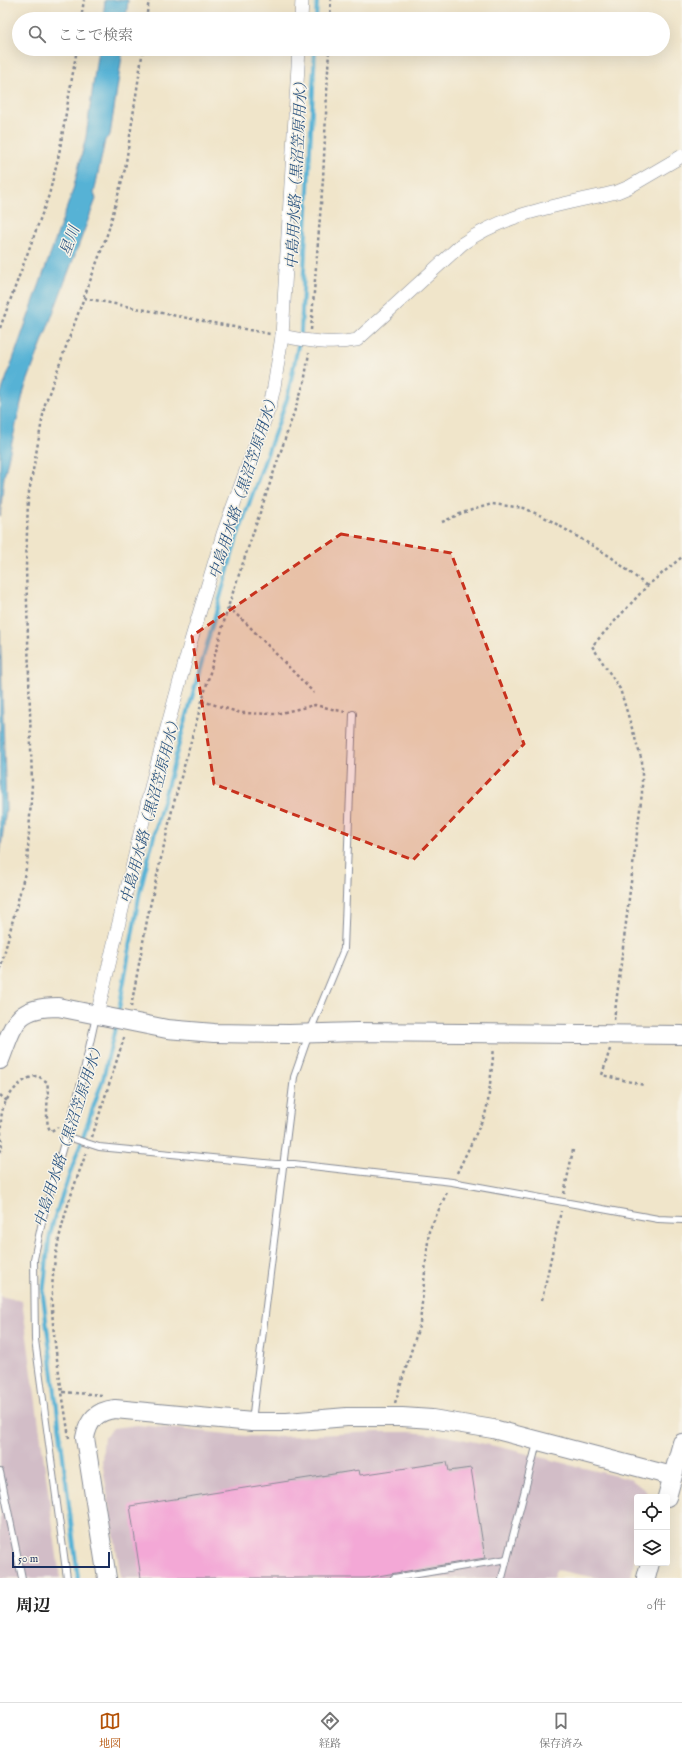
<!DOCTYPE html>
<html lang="ja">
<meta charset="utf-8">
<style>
:root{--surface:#fff;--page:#f2f2f2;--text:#222;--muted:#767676;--line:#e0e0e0;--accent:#b45309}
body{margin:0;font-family:"IM FELL English","Noto Serif JP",serif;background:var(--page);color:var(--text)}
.controls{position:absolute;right:12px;bottom:12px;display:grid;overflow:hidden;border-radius:4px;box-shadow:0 4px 16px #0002}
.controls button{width:36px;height:36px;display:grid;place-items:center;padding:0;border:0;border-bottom:1px solid var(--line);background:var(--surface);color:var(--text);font:20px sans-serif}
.scale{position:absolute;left:12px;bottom:10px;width:98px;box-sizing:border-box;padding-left:4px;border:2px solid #1b2f5e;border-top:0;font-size:11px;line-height:14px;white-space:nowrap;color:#1b2f5e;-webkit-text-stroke:3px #f7f3e8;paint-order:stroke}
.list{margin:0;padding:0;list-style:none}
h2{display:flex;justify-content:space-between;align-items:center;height:52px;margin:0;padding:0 16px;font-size:17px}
h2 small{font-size:13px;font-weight:400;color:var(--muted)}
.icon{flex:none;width:22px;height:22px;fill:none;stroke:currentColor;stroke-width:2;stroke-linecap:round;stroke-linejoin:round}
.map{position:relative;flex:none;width:682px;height:1578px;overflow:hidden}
.search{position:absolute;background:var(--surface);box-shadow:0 4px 16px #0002;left:12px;right:12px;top:12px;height:44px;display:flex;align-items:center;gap:10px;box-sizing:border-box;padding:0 14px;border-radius:22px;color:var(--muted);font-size:15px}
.sheet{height:124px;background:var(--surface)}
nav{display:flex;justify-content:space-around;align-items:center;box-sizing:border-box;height:56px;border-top:1px solid var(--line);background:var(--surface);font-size:11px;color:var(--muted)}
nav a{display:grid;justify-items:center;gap:2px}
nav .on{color:var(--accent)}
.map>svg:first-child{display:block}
.industrial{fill:#d2bdc7}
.water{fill:#57b2d5;stroke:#39709a}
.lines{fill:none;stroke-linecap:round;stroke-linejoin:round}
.stream{stroke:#57b2d5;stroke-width:4}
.building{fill:#f3a8d6}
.lane-casing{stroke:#868a94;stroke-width:8}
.street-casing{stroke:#868a94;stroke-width:14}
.secondary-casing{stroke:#868a94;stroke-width:20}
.path{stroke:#868a94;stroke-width:2.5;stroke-dasharray:3 3;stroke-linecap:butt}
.lane{stroke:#fff;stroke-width:6}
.street{stroke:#fff;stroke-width:13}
.secondary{stroke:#fff;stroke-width:18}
.marked{fill:#c8321e;fill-opacity:0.2;stroke:#c8321e;stroke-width:3;stroke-dasharray:8 5;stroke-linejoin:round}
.labels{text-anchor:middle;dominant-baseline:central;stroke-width:3;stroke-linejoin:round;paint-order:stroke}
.water-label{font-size:15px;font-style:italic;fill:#2d5682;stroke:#f7f3e8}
</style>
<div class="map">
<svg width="682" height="1578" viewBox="0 0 682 1578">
<rect width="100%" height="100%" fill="#f7f3e8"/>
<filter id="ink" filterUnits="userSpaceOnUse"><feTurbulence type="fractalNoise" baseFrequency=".025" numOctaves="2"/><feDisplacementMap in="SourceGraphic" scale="8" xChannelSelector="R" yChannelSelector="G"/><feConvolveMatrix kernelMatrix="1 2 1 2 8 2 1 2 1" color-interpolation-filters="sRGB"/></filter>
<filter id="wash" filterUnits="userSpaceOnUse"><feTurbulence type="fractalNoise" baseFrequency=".012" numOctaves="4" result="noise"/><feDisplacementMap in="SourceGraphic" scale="16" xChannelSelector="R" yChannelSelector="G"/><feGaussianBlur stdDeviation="0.9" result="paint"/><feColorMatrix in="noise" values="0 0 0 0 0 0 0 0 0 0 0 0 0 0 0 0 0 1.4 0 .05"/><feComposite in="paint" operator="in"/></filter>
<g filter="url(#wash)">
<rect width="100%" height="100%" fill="#f0e5ca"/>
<g class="industrial">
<polygon points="0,1296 22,1301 60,1578 0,1578"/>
<polygon points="137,1425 247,1436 276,1437 378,1432 410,1432 447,1436 504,1448 632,1480 647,1492 646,1497 637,1497 637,1545 631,1578 597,1578 556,1570 553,1578 121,1578 102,1461 104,1437 113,1428"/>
</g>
<g class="water">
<polygon points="105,0 128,0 126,19 103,19"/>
<polygon points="98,49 123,49 110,135 105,140 94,193 96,199 24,390 4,477 0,516 0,396 73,190 86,137"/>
<polygon points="0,629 6,809 0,854"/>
</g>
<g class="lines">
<g class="stream">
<polyline points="316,19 317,0"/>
<polyline points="118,1015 140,891 161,808 237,537 287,399 301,331 315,49"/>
<polyline points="78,1578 43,1295 49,1239 54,1219 103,1079 116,1024"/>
</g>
</g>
<g id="blocks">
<polygon class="building" points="447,1462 449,1471 471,1468 485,1558 366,1578 141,1578 130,1506 359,1470 360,1475"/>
</g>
</g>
<g filter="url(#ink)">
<use href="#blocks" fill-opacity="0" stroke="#868a94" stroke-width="1"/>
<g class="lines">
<defs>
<g id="lane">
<polyline points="65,1136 99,1147 275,1164 294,1164 452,1182 658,1219 682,1220"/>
<polyline points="252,1421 294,1077 309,1034 344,949 353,714"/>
<polyline points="0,1472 22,1578"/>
<polyline points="67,1578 35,1340 34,1259 43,1217 82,1079 96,1016"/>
<polyline points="394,1578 507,1559"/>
<polyline points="502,1578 537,1443"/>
</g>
<g id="street">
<polyline points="301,19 302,0"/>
<path d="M282,336C307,341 332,345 357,340L462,244C507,212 565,204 617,192L629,187L682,156"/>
<polyline points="97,1015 153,779 190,644 223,534 270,405 274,387 282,336 299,49"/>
</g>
<g id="secondary">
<path d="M0,1060C14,1024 15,1007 58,1007L167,1029L214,1033L289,1034L357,1032L682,1035"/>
<polyline points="667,1497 682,1443"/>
<path d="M107,1578L85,1438C88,1420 97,1411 115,1409L252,1422H287L347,1417H402L432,1419L493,1429L672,1476"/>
<polyline points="646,1578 650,1563"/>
</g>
</defs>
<use href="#lane" class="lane-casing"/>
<use href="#street" class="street-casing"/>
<use href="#secondary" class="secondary-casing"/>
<g class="path">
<polyline points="81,19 84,0"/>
<polyline points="146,19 149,0"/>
<polyline points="330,19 331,0"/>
<polyline points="84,298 270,334"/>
<polyline points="0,328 49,195 59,154 77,49"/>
<polyline points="311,330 323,179 329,49"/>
<polyline points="442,522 462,513 492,504 524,508 548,519 611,557 647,586"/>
<polyline points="228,607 247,624 314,693"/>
<polyline points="202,701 241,713 276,714 315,705 345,712"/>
<polyline points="0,970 27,865 32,784 26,567 28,498 45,404 108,232 125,169 143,49"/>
<polyline points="131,1007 148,915 173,806 229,604 304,383 309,353"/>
<polyline points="614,1020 642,793 642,761 620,689 592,646 647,586 682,557"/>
<polyline points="610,1049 602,1075 644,1085"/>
<polyline points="0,1095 7,1101"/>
<polyline points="92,1137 125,1035"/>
<path d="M0,1152L2,1148C1,1137 0,1123 2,1112C5,1097 22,1076 38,1076L47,1082C50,1094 43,1124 51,1131L58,1127"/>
<polyline points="457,1173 485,1115 488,1102 494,1048"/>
<polyline points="564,1194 573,1150"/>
<polyline points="542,1300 561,1211"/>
<polyline points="63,1392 102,1395"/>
<polyline points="395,1403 420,1323 429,1231 448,1190"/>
<path d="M69,1438C63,1395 54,1351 52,1308C50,1253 68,1201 87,1151"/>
</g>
<use href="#lane" class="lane"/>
<use href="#street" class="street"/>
<use href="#secondary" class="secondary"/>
</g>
</g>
<path class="marked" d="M341,534L451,553L524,744L413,860L214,784L192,636Z"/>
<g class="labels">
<g class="water-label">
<text transform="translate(297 172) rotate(-87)">中島用水路（黒沼笠原用水）</text>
<text transform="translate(70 241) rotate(-70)">星川</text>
<text transform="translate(244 486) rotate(-72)">中島用水路（黒沼笠原用水）</text>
<text transform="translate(151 809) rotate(-75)">中島用水路（黒沼笠原用水）</text>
<text transform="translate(69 1134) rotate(-72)">中島用水路（黒沼笠原用水）</text>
</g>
</g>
</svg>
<div class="controls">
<button><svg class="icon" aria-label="locate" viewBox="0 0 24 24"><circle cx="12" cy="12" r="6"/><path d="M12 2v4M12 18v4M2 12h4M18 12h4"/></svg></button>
<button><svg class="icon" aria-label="layers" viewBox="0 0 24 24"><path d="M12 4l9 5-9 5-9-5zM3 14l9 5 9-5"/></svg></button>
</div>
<div class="scale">50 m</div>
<div class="search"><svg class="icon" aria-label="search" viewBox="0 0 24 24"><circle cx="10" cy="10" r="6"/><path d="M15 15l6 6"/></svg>ここで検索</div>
</div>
<section class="sheet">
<h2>周辺<small>0件</small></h2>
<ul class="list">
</ul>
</section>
<nav>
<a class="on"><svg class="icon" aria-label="map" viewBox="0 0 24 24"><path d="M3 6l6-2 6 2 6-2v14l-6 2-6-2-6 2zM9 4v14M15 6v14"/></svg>地図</a>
<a><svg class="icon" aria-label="directions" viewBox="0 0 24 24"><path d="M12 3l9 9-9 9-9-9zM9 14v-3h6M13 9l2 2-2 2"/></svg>経路</a>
<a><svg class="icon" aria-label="saved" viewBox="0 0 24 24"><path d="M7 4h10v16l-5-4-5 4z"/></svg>保存済み</a>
</nav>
